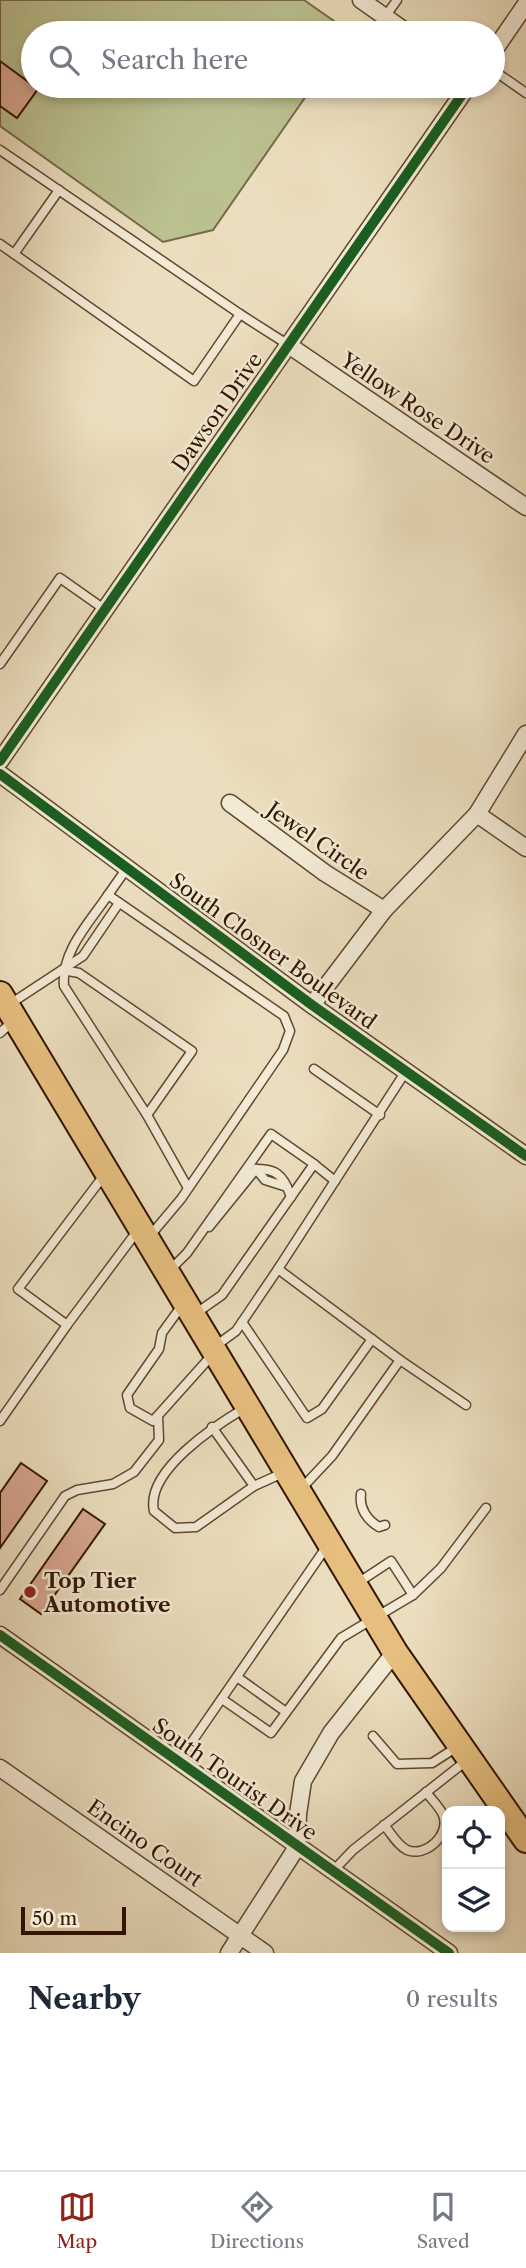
<!DOCTYPE html>
<style>
:root{--surface:#fff;--page:#f2f2f3;--text:#1f2937;--muted:#747a83;--line:#e0e1e3;--accent:#8f2418}
body{margin:0;font-family:"Libre Caslon Text",serif;background:var(--page);color:var(--text)}
.controls{position:absolute;right:21px;bottom:21px;display:grid;overflow:hidden;border-radius:14px;box-shadow:0 4px 10px #0003}
.controls button{width:63px;height:63px;display:grid;place-items:center;padding:0;border:0;border-bottom:2px solid var(--line);background:var(--surface);color:var(--text);font:35px sans-serif}
.scale{position:absolute;left:21px;bottom:18px;width:105px;box-sizing:border-box;padding-left:7px;border:4px solid #331501;border-top:0;font-size:19px;line-height:24px;white-space:nowrap;color:#331501;-webkit-text-stroke:5px #f2ead5;paint-order:stroke}
.list{margin:0;padding:0;list-style:none}
h2{display:flex;justify-content:space-between;align-items:center;height:91px;margin:0;padding:0 28px;font-size:30px}
h2 small{font-size:23px;font-weight:400;color:var(--muted)}
.icon{flex:none;width:38px;height:38px;fill:none;stroke:currentColor;stroke-width:2;stroke-linecap:round;stroke-linejoin:round}
.map{position:relative;flex:none;width:526px;height:1953px;overflow:hidden}
.search{position:absolute;background:var(--surface);box-shadow:0 4px 10px #0003;left:21px;right:21px;top:21px;height:77px;display:flex;align-items:center;gap:18px;box-sizing:border-box;padding:0 24px;border-radius:38px;color:var(--muted);font-size:26px}
.sheet{height:217px;background:var(--surface)}
nav{display:flex;justify-content:space-around;align-items:center;box-sizing:border-box;height:98px;border-top:2px solid var(--line);background:var(--surface);font-size:19px;color:var(--muted)}
nav a{display:grid;justify-items:center;gap:4px}
nav .on{color:var(--accent)}
.map>svg:first-child{display:block}
.green{fill:#bbc08f;stroke:#776a48;stroke-width:2}
.building{fill:#d7a68f;stroke:#331501;stroke-width:2}
.lines{fill:none;stroke-linecap:round;stroke-linejoin:round}
.service-casing{stroke:#614730;stroke-width:11}
.minor-casing{stroke:#614730;stroke-width:19}
.primary-casing{stroke:#331501;stroke-width:28}
.service{stroke:#f2ead5;stroke-width:8}
.minor{stroke:#f2ead5;stroke-width:16}
.primary{stroke:#e6bf7f;stroke-width:24}
.cycleway-casing{stroke:#f2ead5;stroke-width:15}
.cycleway{stroke:#1b5e20;stroke-width:10}
.poi-dot{fill:#8f2418;stroke:#f2ead5;stroke-width:2.5}
.labels{text-anchor:middle;dominant-baseline:central;stroke-width:5;stroke-linejoin:round;paint-order:stroke}
.street-label{font-size:21px;fill:#331501;stroke:#f2ead5}
.poi-label{font-size:21px;font-weight:bold;fill:#331501;stroke:#f2ead5;text-anchor:start}
</style>
<div class="map">
<svg width="526" height="1953" viewBox="0 0 526 1953">
<rect width="100%" height="100%" fill="#ebdebe"/>
<filter id="stains"><feTurbulence type="fractalNoise" baseFrequency=".00286" numOctaves="4"/><feColorMatrix values="0 0 0 0 .2 0 0 0 0 .09 0 0 0 0 .02 0 0 0 .5 -.17"/></filter>
<radialGradient id="worn" r=".72"><stop offset=".6" stop-color="#630" stop-opacity="0"/><stop offset="1" stop-color="#630" stop-opacity=".3"/></radialGradient>
<polygon class="green" points="0,0 304,0 351,33 33,33 33,86 313,86 213,230 163,242 0,126"/>
<g class="building">
<polygon points="0,61 38,89 17,118 0,106"/>
<polygon points="21,1463 47,1481 0,1548 0,1493"/>
<polygon points="83,1509 105,1524 41,1614 20,1599"/>
</g>
<g class="lines">
<defs>
<g id="service">
<polyline points="385,17 397,0"/>
<polyline points="493,70 526,93"/>
<polyline points="0,150 240,314"/>
<polyline points="0,244 194,381 240,314 287,344"/>
<polyline points="14,254 59,190"/>
<polyline points="0,664 60,578 104,609"/>
<polyline points="108,895 127,868"/>
<path d="M63,970L79,973L192,1051L147,1115L64,986C61,951 90,922 108,895L284,1016L290,1031L283,1050L181,1199L149,1237"/>
<polyline points="10,1004 83,956 119,903"/>
<polyline points="0,1033 13,1021"/>
<polyline points="314,1069 380,1115"/>
<polyline points="147,1115 188,1188"/>
<polyline points="314,1164 335,1181"/>
<path d="M256,1169C272,1169 280,1172 287,1187"/>
<polyline points="105,1174 18,1289 67,1325 138,1230"/>
<polyline points="209,1227 256,1169 265,1180 287,1187 291,1197"/>
<polyline points="278,1269 406,1071"/>
<polyline points="170,1270 187,1253 271,1134 314,1164 222,1295 195,1314"/>
<polyline points="183,1304 162,1333 159,1349 127,1395 130,1408 153,1421 213,1354"/>
<polyline points="242,1322 307,1418 322,1409 372,1339"/>
<polyline points="214,1347 236,1331 278,1269 400,1360 332,1456 301,1489"/>
<polyline points="400,1360 466,1405"/>
<path d="M245,1408C216,1425 145,1471 154,1511L175,1528L196,1527L254,1486L285,1472"/>
<polyline points="0,1421 67,1325"/>
<polyline points="212,1427 254,1486"/>
<path d="M361,1494C359,1508 367,1520 379,1527L385,1525"/>
<polyline points="0,1590 65,1496 77,1490 113,1484 134,1472 159,1440 158,1416"/>
<polyline points="413,1595 441,1568 486,1508"/>
<polyline points="237,1677 286,1712"/>
<polyline points="222,1699 271,1733 341,1638 413,1595 391,1561 356,1584"/>
<polyline points="373,1736 397,1764 432,1763 457,1747"/>
<polyline points="178,1762 327,1546"/>
<path d="M384,1825C391,1833 398,1846 407,1850C426,1858 451,1834 443,1815C440,1807 431,1799 426,1792"/>
<polyline points="333,1871 353,1850 466,1761"/>
</g>
<g id="minor">
<polyline points="361,0 408,33"/>
<polyline points="493,52 526,4"/>
<polyline points="287,344 526,507"/>
<polyline points="0,761 468,86"/>
<polyline points="0,774 312,1005 526,1156"/>
<polyline points="230,803 325,873 384,910"/>
<polyline points="477,814 526,848"/>
<polyline points="312,1005 384,910 477,814 526,734"/>
<polyline points="0,1635 449,1953"/>
<polyline points="0,1768 265,1953"/>
<polyline points="229,1953 297,1847 298,1814 303,1781 331,1733 395,1652"/>
</g>
<polyline id="primary" points="0,994 395,1652 526,1840"/>
</defs>
<use href="#service" class="service-casing"/>
<use href="#minor" class="minor-casing"/>
<use href="#primary" class="primary-casing"/>
<use href="#service" class="service"/>
<use href="#minor" class="minor"/>
<use href="#primary" class="primary"/>
<defs>
<g id="cycleway">
<polyline points="0,761 468,86"/>
<polyline points="0,774 312,1005 526,1156"/>
<polyline points="0,1635 449,1953"/>
</g>
</defs>
<use href="#cycleway" class="cycleway-casing"/>
<use href="#cycleway" class="cycleway"/>
</g>
<circle class="poi-dot" cx="30" cy="1592" r="7"/>
<g class="labels">
<g class="street-label">
<text transform="translate(418 408) rotate(34)">Yellow Rose Drive</text>
<text transform="translate(217 412) rotate(-55)">Dawson Drive</text>
<text transform="translate(318 841) rotate(35)">Jewel Circle</text>
<text transform="translate(273 951) rotate(36)">South Closner Boulevard</text>
<text transform="translate(235 1779) rotate(35)">South Tourist Drive</text>
<text transform="translate(145 1843) rotate(35)">Encino Court</text>
</g>
<g class="poi-label">
<text x="44" y="1580">Top Tier<tspan x="44" dy="24">Automotive</tspan></text>
</g>
</g>
<rect width="100%" height="100%" filter="url(#stains)"/>
<rect width="100%" height="100%" fill="url(#worn)"/>
</svg>
<div class="controls">
<button><svg class="icon" aria-label="locate" viewBox="0 0 24 24"><circle cx="12" cy="12" r="6"/><path d="M12 2v4M12 18v4M2 12h4M18 12h4"/></svg></button>
<button><svg class="icon" aria-label="layers" viewBox="0 0 24 24"><path d="M12 4l9 5-9 5-9-5zM3 14l9 5 9-5"/></svg></button>
</div>
<div class="scale">50 m</div>
<div class="search"><svg class="icon" aria-label="search" viewBox="0 0 24 24"><circle cx="10" cy="10" r="6"/><path d="M15 15l6 6"/></svg>Search here</div>
</div>
<section class="sheet">
<h2>Nearby<small>0 results</small></h2>
<ul class="list">
</ul>
</section>
<nav>
<a class="on"><svg class="icon" aria-label="map" viewBox="0 0 24 24"><path d="M3 6l6-2 6 2 6-2v14l-6 2-6-2-6 2zM9 4v14M15 6v14"/></svg>Map</a>
<a><svg class="icon" aria-label="directions" viewBox="0 0 24 24"><path d="M12 3l9 9-9 9-9-9zM9 14v-3h6M13 9l2 2-2 2"/></svg>Directions</a>
<a><svg class="icon" aria-label="saved" viewBox="0 0 24 24"><path d="M7 4h10v16l-5-4-5 4z"/></svg>Saved</a>
</nav>
